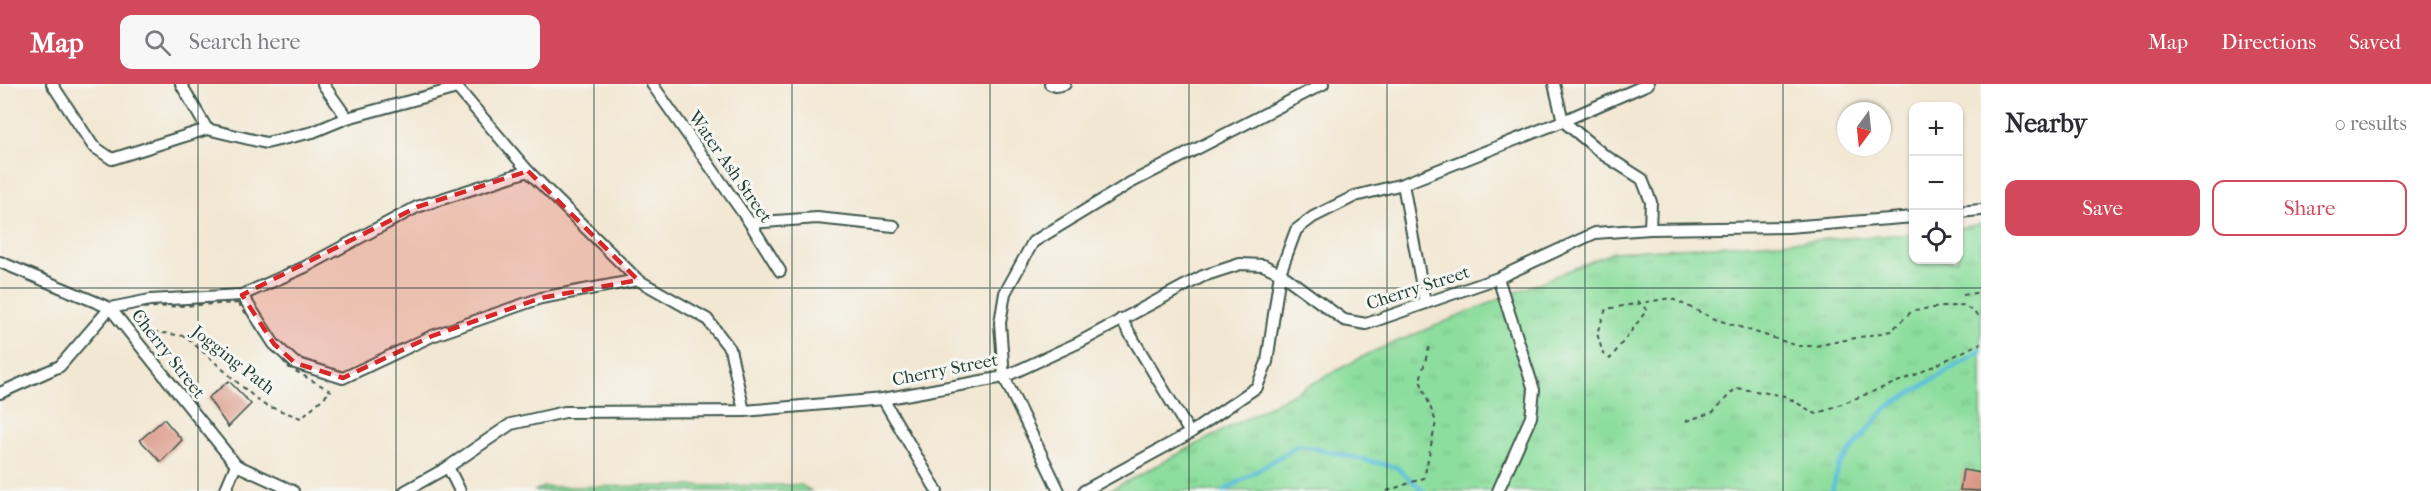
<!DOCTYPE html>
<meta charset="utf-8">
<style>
:root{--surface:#fff;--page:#f7f7f7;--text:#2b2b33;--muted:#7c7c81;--line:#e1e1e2;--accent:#d1495b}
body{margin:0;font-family:"IM FELL French Canon",serif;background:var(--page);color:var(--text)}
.controls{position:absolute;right:18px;top:18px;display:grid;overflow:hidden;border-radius:12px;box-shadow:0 2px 4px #0004}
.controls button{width:54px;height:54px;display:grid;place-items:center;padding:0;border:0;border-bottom:2px solid var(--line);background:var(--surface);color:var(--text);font:30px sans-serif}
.compass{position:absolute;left:1837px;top:18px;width:54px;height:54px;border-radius:50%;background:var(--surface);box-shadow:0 2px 4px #0004;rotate:195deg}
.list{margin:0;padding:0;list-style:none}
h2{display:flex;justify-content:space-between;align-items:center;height:78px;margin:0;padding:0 24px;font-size:26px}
h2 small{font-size:20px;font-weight:400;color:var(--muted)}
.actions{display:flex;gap:12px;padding:18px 24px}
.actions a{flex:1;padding:14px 0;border:2px solid var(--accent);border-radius:12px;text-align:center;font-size:21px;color:var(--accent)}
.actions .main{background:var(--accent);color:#fff}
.icon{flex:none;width:33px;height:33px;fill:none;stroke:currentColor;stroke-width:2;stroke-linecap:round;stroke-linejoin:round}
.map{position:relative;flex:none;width:1981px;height:407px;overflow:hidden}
header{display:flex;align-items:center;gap:36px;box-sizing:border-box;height:84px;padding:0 30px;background:var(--accent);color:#fff}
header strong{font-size:28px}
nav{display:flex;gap:33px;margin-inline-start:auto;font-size:21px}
.search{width:420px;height:54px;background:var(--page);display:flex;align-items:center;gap:15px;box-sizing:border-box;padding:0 21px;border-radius:12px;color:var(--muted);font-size:22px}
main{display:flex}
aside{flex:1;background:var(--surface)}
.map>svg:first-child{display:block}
.grass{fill:url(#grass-tufts);stroke:#568e69;stroke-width:1.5}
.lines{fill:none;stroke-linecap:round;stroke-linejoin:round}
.stream{stroke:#5bbfd9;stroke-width:4.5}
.building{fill:#da9484}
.minor-casing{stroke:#3f564c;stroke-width:14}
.path{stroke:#3f564c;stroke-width:2;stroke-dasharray:4.5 4.5;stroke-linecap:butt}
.minor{stroke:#fff;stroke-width:10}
.marked{fill:#d62828;fill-opacity:0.2;stroke:#d62828;stroke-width:4.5;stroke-dasharray:12 8;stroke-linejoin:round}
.grid{fill:none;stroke:#1f3d34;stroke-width:1.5;stroke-opacity:0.55}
.labels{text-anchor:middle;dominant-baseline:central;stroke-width:6;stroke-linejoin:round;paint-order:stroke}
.street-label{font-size:18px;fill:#1f3d34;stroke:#f6f6f2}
</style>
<header>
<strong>Map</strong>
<div class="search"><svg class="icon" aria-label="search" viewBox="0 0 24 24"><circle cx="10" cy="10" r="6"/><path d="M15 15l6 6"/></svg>Search here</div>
<nav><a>Map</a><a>Directions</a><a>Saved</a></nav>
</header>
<main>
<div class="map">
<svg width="1981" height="407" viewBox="0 0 1981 407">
<defs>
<pattern id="grass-tufts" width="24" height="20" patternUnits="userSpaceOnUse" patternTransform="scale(1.5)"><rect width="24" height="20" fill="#8dde9e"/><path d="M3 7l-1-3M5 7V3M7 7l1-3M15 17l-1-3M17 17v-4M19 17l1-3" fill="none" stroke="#79bf89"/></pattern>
</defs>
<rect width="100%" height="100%" fill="#f6f6f2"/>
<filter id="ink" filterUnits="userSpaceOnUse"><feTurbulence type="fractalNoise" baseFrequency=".0167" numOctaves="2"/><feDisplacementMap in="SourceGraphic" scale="12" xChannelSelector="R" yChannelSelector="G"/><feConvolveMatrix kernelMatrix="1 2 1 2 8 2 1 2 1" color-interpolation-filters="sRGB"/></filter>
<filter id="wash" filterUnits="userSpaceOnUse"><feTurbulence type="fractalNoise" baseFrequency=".008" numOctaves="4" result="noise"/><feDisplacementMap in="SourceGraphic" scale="24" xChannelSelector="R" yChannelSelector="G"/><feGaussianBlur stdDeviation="1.35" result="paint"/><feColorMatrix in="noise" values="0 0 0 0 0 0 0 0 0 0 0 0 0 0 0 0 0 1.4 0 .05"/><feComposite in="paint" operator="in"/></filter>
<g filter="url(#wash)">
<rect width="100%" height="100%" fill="#f2e7d2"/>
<g class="grass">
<polygon points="1981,140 1981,407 1108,407 1372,268 1613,168 1913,150 1914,176 1958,176 1959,144"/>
<polygon points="801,401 811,407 534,407 544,403"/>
</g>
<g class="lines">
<g class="stream">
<polyline points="1224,407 1299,361 1396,383 1424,407"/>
<polyline points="1832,407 1839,381 1886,324 1981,267"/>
</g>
</g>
<g id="blocks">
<g class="building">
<polygon points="229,297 251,320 228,343 208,314"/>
<polygon points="164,335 182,356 161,378 140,356"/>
<polygon points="1963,386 1981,389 1981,407 1960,406"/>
</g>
</g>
</g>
<g filter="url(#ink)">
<use href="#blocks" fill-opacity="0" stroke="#3f564c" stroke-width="1.5"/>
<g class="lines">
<defs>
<g id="minor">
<polyline points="52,0 93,62 112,75 207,45"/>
<polyline points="181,0 207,45 266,59 313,48 347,34 457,4"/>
<polyline points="323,0 347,34"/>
<polyline points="454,0 528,87 638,196 707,235 730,265 744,327"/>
<polyline points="652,0 750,139 780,187"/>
<polyline points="1050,0 1056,2 1065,0"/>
<polyline points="1554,0 1563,37 1604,71 1642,95 1651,118 1650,145"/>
<polyline points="1403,100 1425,219"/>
<polyline points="1958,128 1981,126"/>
<polyline points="750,139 817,134 894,142"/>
<polyline points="0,178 110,224 236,381 293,407"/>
<polyline points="242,211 274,260 295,279 343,294 432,252 541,214 638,196"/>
<polyline points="1121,235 1190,349"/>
<polyline points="0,309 60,282 110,224 150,216 242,211 305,183 417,123 528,87"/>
<polyline points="883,315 937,407"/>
<polyline points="448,383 460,407"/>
<polyline points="225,407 236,381"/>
<polyline points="405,407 448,383 511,340 565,328 744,327 883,315 1004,293 1080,258 1203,192 1240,180 1263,181 1280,189 1344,236 1366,240 1498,194 1595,149 1650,145 1788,143 1914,133"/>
<polyline points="1059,407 1004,293 1000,239 1005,209 1033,158 1130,99 1323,0"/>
<polyline points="1084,407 1190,349 1257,303 1267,278 1280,189 1296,146 1313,133 1355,112 1403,100 1563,37 1648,0"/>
<polyline points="1498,407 1531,333 1534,306 1498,194"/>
</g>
</defs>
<use href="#minor" class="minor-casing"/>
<g class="path">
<polyline points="1963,211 1981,208"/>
<polyline points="1637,217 1647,226 1610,275 1603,270 1597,249 1606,225 1670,214 1715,235 1798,262 1815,262 1891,247 1913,226 1964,221 1981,234"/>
<polygon points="238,219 288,283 331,307 301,334 262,320 185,252 141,246 138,224"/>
<polyline points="1686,337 1713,328 1736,304 1785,312 1816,330 1915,291 1981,259"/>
<polyline points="1387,407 1424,394 1436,338 1420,296 1430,260"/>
</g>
<use href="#minor" class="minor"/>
</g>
</g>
<path class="marked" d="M528,87L638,196L541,214L432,252L343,294L295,279L274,260L242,211L417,123Z"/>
<path class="grid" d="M198,0V407M396,0V407M594,0V407M792,0V407M990,0V407M1189,0V407M1387,0V407M1585,0V407M1783,0V407M0,204H1981"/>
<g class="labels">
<g class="street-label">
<text transform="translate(730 83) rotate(55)">Water Ash Street</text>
<text transform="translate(1418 204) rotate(-18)">Cherry Street</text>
<text transform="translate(168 270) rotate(52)">Cherry Street</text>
<text transform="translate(233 276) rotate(38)">Jogging Path</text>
<text transform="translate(945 286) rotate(-11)">Cherry Street</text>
</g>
</g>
</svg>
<div class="controls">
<button>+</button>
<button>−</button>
<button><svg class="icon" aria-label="locate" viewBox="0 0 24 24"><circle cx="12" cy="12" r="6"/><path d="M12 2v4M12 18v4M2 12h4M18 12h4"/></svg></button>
</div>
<svg class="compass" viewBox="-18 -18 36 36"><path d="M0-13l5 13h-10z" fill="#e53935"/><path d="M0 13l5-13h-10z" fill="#7c7c81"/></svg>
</div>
<aside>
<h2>Nearby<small>0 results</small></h2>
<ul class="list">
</ul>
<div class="actions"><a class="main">Save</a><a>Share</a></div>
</aside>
</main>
